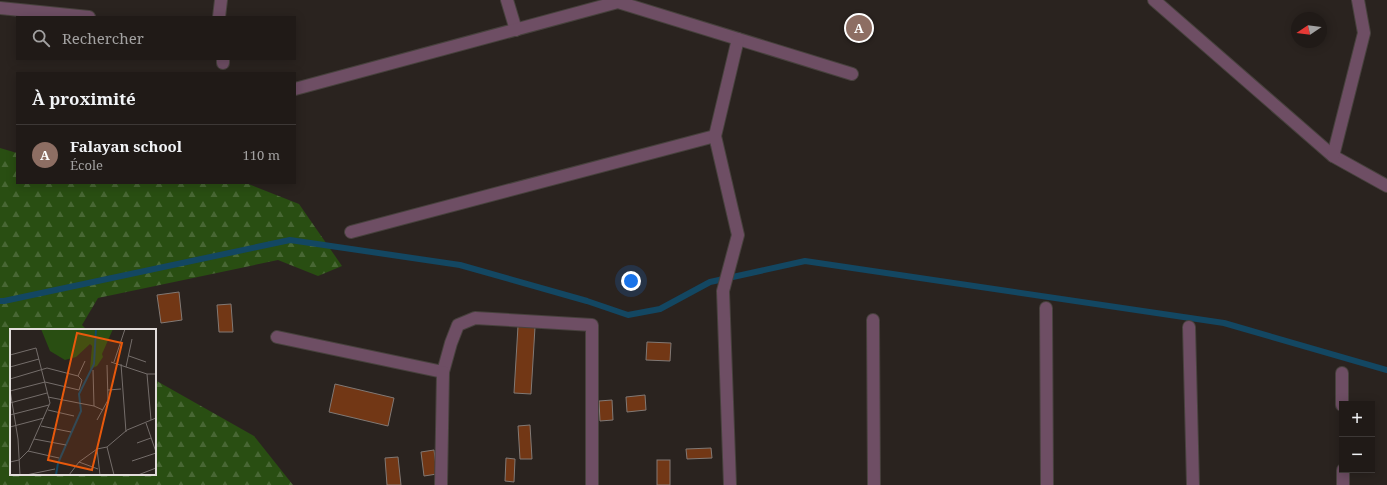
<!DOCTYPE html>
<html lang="fr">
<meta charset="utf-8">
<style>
:root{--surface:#201a17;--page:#2d2724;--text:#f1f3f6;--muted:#a2a1a1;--line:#3d3836;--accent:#91b8fd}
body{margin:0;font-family:"Noto Serif",serif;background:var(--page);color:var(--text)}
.controls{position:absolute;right:12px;bottom:12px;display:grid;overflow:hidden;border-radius:0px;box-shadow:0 2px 10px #0003}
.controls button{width:36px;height:36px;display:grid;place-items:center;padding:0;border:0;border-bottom:1px solid var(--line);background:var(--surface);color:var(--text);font:20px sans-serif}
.compass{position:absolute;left:1291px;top:12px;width:36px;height:36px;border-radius:50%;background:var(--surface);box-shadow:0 2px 10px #0003;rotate:257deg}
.you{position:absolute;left:631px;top:281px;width:14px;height:14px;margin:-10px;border:3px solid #fff;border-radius:50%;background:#1a73e8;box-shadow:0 0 0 6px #1a73e833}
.badge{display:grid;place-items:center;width:26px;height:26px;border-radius:50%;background:var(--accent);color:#fff;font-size:13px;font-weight:700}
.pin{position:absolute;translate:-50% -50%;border:2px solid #fff;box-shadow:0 1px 4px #0006}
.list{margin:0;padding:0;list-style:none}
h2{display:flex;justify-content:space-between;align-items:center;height:52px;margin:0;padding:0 16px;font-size:17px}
h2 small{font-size:13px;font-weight:400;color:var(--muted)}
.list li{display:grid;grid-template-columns:26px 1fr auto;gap:12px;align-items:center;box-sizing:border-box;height:60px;padding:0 16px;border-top:1px solid var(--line)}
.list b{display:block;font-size:15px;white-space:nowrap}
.list p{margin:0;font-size:13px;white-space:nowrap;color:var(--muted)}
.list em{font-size:13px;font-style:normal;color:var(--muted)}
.icon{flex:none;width:22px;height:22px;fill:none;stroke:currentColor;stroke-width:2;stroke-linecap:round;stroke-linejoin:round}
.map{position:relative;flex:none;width:1387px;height:485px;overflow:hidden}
.search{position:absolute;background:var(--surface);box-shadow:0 2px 10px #0003;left:16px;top:16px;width:280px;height:44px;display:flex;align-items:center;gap:10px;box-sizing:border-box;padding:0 14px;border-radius:0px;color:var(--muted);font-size:15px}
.panel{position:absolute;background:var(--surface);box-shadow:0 2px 10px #0003;left:16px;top:72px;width:280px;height:112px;border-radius:0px}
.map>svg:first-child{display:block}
.forest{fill:url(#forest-firs)}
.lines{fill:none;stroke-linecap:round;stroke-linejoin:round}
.stream{stroke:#134762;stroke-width:6}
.building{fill:#723715;stroke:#817975}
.minor-casing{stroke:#47413d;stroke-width:14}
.minor{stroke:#6e4e64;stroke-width:12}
.inset-river{fill:none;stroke:#134762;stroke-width:2}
.inset-road{fill:none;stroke:#746d6a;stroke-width:1}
.view{fill:#e8590c;fill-opacity:0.15;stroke:#e8590c;stroke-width:2}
.inset-edge{fill:none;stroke:#e2dddb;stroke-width:2}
</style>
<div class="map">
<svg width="1387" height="485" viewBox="0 0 1387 485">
<defs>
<pattern id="forest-firs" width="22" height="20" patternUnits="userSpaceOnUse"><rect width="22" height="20" fill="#294e12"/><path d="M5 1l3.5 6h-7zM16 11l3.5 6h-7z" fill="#486734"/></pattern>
</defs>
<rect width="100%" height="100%" fill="#2a231f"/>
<polygon class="forest" points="0,148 17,153 17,183 246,183 299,204 342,266 318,276 278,260 98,298 82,325 87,330 11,330 11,474 155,474 155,380 254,436 293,485 0,485"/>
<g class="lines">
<polyline class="stream" points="0,301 4,301 290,240 460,265 587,301 628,315 660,309 710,282 805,261 1224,323 1387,370"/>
</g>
<g class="building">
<polygon points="179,292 182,320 161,323 157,295"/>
<polygon points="231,304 233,332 219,332 217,305"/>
<polygon points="518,326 535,327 531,394 514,393"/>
<polygon points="647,342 671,343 670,361 646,360"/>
<polygon points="335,384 394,398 388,426 329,412"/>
<polygon points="645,395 646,410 627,412 626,397"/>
<polygon points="612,400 613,420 600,421 599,401"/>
<polygon points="530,425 532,459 520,459 518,426"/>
<polygon points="711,448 712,458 687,459 686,449"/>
<polygon points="434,450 437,474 424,476 421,452"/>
<polygon points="398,457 401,485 387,485 385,458"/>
<polygon points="506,458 515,459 514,482 505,481"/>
<rect x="657" y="460" width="13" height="25"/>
</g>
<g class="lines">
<defs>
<g id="minor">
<polyline points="507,0 516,30"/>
<polyline points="1154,0 1333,156 1387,186"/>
<polyline points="0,8 89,17"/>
<polyline points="219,17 221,0"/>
<polyline points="223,59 223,63"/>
<polyline points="295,89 618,2 852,74"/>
<polyline points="1333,156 1364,33 1358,0"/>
<polyline points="351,232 715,136"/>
<polyline points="1046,308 1047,485"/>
<polyline points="873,320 874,485"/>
<polyline points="1189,327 1193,485"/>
<polyline points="277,337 443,372 451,343 458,325 475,318 592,325 592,485"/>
<polyline points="1342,373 1342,405"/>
<polyline points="1343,470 1343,485"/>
<polyline points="441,485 443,372"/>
<polyline points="730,485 723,291 738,235 715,136 738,39"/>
</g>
</defs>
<use href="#minor" class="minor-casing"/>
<use href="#minor" class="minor"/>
</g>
<g transform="translate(10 329)">
<rect width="146" height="146" fill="#2a231f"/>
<path d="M31,0H103L92,25L93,28L87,37L80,40L82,17L80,15L66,28L55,31L40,22Z" fill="#294e12"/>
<path class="inset-river" d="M46,146L48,134L71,82L69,65L84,35L86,0"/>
<path class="inset-road" d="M0,26L26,19L40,74L19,121L9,131L0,133M119,27L136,33M101,33L137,45H146M104,33L115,0M111,35L116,103M0,38L29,30M116,38L122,10M83,41L84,77M137,45L141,91M0,50L37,39L68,47M0,61L8,110L10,146M98,61L111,60M0,62L35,53L69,61L72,51L68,47L75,32M38,68L84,77L93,81M0,74L37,64M38,81L64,87M0,86L39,76M87,91L98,71L97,36M136,94L146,123M31,97L61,103M0,98L34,89M24,110L56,116M127,114L141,109M97,118L104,146M87,120L90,146M18,122L49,129M122,132L146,124M69,133L88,140M16,146L45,140M59,146L69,133L87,120L97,118L117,101L146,89M128,146L146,139"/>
<path class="view" d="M67,4L112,14L82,141L38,131Z"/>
<rect width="146" height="146" class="inset-edge"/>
</g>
</svg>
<div class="controls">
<button>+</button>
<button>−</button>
</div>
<svg class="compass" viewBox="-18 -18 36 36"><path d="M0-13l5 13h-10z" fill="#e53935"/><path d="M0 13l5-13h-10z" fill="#a2a1a1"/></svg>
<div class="you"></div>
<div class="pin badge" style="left:859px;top:28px;background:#8d6e63">A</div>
<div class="search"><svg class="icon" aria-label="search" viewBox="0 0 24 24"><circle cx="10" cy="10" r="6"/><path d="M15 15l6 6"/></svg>Rechercher</div>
<section class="panel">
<h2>À proximité<small></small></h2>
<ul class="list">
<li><span class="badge" style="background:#8d6e63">A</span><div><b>Falayan school</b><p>École</p></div><em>110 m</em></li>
</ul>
</section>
</div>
